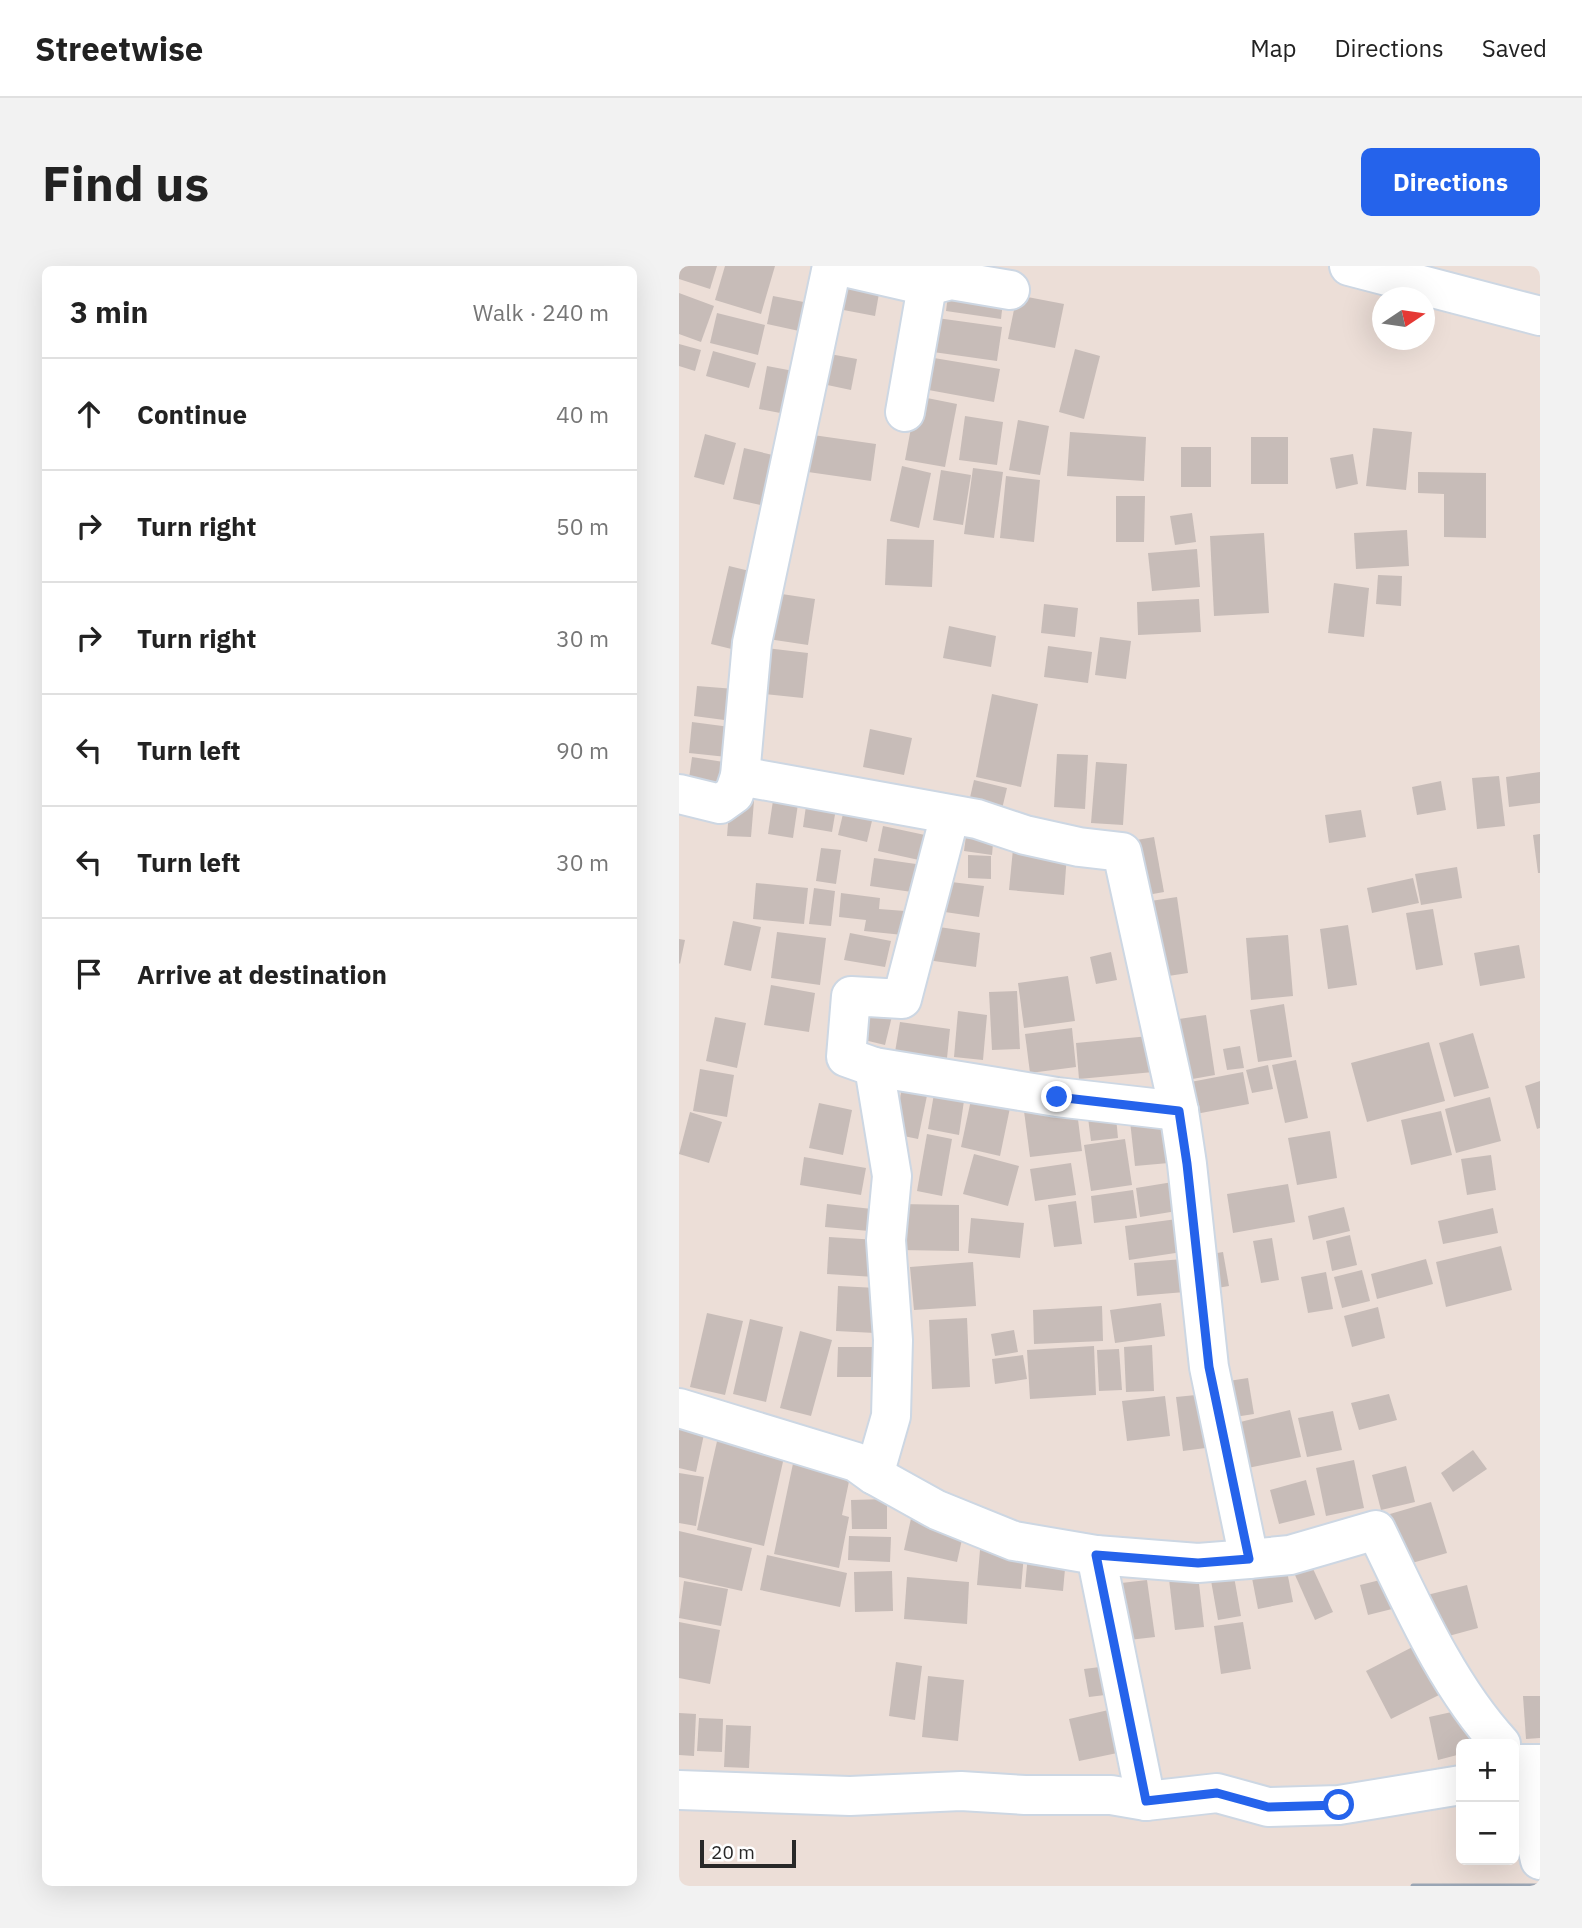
<!DOCTYPE html>
<meta charset="utf-8">
<style>
:root{--surface:#fff;--page:#f2f2f2;--text:#222;--muted:#767676;--line:#e0e0e0;--accent:#2563eb}
body{margin:0;font-family:"IBM Plex Sans",sans-serif;background:var(--page);color:var(--text)}
.controls{position:absolute;right:21px;bottom:21px;display:grid;overflow:hidden;border-radius:10px;box-shadow:0 7px 28px #0002}
.controls button{width:63px;height:63px;display:grid;place-items:center;padding:0;border:0;border-bottom:2px solid var(--line);background:var(--surface);color:var(--text);font:35px sans-serif}
.compass{position:absolute;left:693px;top:21px;width:63px;height:63px;border-radius:50%;background:var(--surface);box-shadow:0 7px 28px #0002;rotate:77deg}
.scale{position:absolute;left:21px;bottom:18px;width:96px;box-sizing:border-box;padding-left:7px;border:4px solid #282828;border-top:0;font-size:19px;line-height:24px;white-space:nowrap;color:#282828;-webkit-text-stroke:5px #fff;paint-order:stroke}
.stop{position:absolute;width:21px;height:21px;margin:-16px;border:5px solid #2563eb;border-radius:50%;background:#fff}
.stop.end{background:#2563eb;border-color:#fff;box-shadow:0 2px 7px #0008}
.list{margin:0;padding:0;list-style:none}
h2{display:flex;justify-content:space-between;align-items:center;height:91px;margin:0;padding:0 28px;font-size:30px}
h2 small{font-size:23px;font-weight:400;color:var(--muted)}
.list li{display:grid;grid-template-columns:46px 1fr auto;gap:21px;align-items:center;box-sizing:border-box;height:112px;padding:0 28px;border-top:2px solid var(--line)}
.list b{display:block;font-size:26px;white-space:nowrap}
.list em{font-size:23px;font-style:normal;color:var(--muted)}
.icon{flex:none;width:38px;height:38px;fill:none;stroke:currentColor;stroke-width:2;stroke-linecap:round;stroke-linejoin:round}
.map{position:relative;flex:none;width:861px;height:1620px;overflow:hidden;border-radius:10px}
header{display:flex;align-items:center;gap:42px;box-sizing:border-box;height:98px;padding:0 35px;background:var(--surface);border-bottom:2px solid var(--line)}
header strong{font-size:33px}
nav{display:flex;gap:38px;margin-inline-start:auto;font-size:24px}
.intro{display:flex;align-items:center;justify-content:space-between;box-sizing:border-box;height:168px;padding:0 42px}
h1{margin:0;font-size:49px}
.button{padding:18px 32px;border-radius:10px;background:var(--accent);color:#fff;font-size:24px;font-weight:700}
main{display:flex;gap:42px;padding:0 42px}
aside{flex:1;background:var(--surface);border-radius:10px;box-shadow:0 7px 28px #0002}
.map>svg:first-child{display:block}
.building{fill:#c7bcb8}
.lines{fill:none;stroke-linecap:round;stroke-linejoin:round}
.minor-casing{stroke:#cdd7e3;stroke-width:42}
.minor{stroke:#fff;stroke-width:38}
.rail{stroke:#9aa5b4;stroke-width:5}
.route{stroke:#2563eb;stroke-width:9}
</style>
<header>
<strong>Streetwise</strong>
<nav><a>Map</a><a>Directions</a><a>Saved</a></nav>
</header>
<div class="intro"><h1>Find us</h1><a class="button">Directions</a></div>
<main>
<aside>
<h2>3 min<small>Walk · 240 m</small></h2>
<ul class="list">
<li><svg class="icon" aria-label="ahead" viewBox="0 0 24 24"><path d="M12 20V5M6 11l6-6 6 6"/></svg><div><b>Continue</b></div><em>40 m</em></li>
<li><svg class="icon" aria-label="right" viewBox="0 0 24 24"><path d="M7 20v-9h11M14 6l5 5-5 5"/></svg><div><b>Turn right</b></div><em>50 m</em></li>
<li><svg class="icon" aria-label="right" viewBox="0 0 24 24"><path d="M7 20v-9h11M14 6l5 5-5 5"/></svg><div><b>Turn right</b></div><em>30 m</em></li>
<li><svg class="icon" aria-label="left" viewBox="0 0 24 24"><path d="M17 20v-9H6M10 6l-5 5 5 5"/></svg><div><b>Turn left</b></div><em>90 m</em></li>
<li><svg class="icon" aria-label="left" viewBox="0 0 24 24"><path d="M17 20v-9H6M10 6l-5 5 5 5"/></svg><div><b>Turn left</b></div><em>30 m</em></li>
<li><svg class="icon" aria-label="arrive" viewBox="0 0 24 24"><path d="M6 21V4h12l-3 4 3 4H6"/></svg><div><b>Arrive at destination</b></div></li>
</ul>
</aside>
<div class="map">
<svg width="861" height="1620" viewBox="0 0 861 1620">
<rect width="100%" height="100%" fill="#ecded7"/>
<g class="building">
<polygon points="0,0 38,0 31,23 0,13"/>
<polygon points="46,0 96,0 82,48 36,34"/>
<polygon points="160,8 202,16 196,50 154,42"/>
<polygon points="270,20 325,27 322,53 267,45"/>
<polygon points="0,27 35,40 22,76 0,68"/>
<polygon points="338,29 385,38 376,82 329,73"/>
<polygon points="94,30 140,39 134,68 88,58"/>
<polygon points="38,47 86,59 79,89 31,77"/>
<polygon points="258,52 323,61 318,95 254,86"/>
<polygon points="0,78 22,84 16,105 0,100"/>
<polygon points="396,83 421,90 405,153 380,146"/>
<polygon points="34,85 77,97 70,122 27,110"/>
<polygon points="140,86 178,93 172,124 134,116"/>
<polygon points="249,91 321,103 315,136 244,123"/>
<polygon points="88,100 125,107 117,150 80,143"/>
<polygon points="238,130 278,138 266,201 226,194"/>
<polygon points="286,150 324,156 318,199 280,194"/>
<polygon points="339,154 370,160 361,209 330,204"/>
<polygon points="694,162 733,166 727,224 687,220"/>
<polygon points="391,166 467,171 465,215 388,210"/>
<polygon points="26,168 57,177 45,219 15,211"/>
<polygon points="127,168 197,178 192,215 122,205"/>
<rect x="572" y="171" width="37" height="47"/>
<rect x="502" y="181" width="30" height="40"/>
<polygon points="65,182 102,191 91,241 54,233"/>
<polygon points="674,188 679,218 657,223 651,192"/>
<polygon points="223,200 252,207 240,262 211,255"/>
<polygon points="294,202 324,206 315,272 285,268"/>
<polygon points="262,204 292,209 284,259 254,254"/>
<polygon points="739,206 807,207 807,272 765,271 765,228 739,227"/>
<polygon points="327,210 361,214 355,276 321,272"/>
<polygon points="437,230 466,230 465,276 437,276"/>
<polygon points="513,247 517,276 496,279 491,250"/>
<polygon points="728,264 730,300 677,303 675,267"/>
<polygon points="585,267 590,347 535,350 531,270"/>
<polygon points="208,273 255,274 253,321 206,319"/>
<polygon points="518,283 521,321 473,325 469,287"/>
<polygon points="50,300 83,308 65,386 32,378"/>
<polygon points="699,309 723,310 722,340 697,338"/>
<polygon points="655,317 690,322 685,371 649,367"/>
<polygon points="96,327 136,333 129,379 89,373"/>
<polygon points="520,333 522,366 459,369 458,336"/>
<polygon points="365,338 399,342 396,371 362,367"/>
<polygon points="270,360 317,370 312,401 264,392"/>
<polygon points="421,371 452,375 447,413 416,409"/>
<polygon points="369,380 413,386 409,417 365,411"/>
<polygon points="79,381 129,387 124,432 75,427"/>
<polygon points="18,420 56,423 53,455 15,450"/>
<polygon points="313,428 359,438 342,521 297,511"/>
<polygon points="13,456 51,461 48,491 10,487"/>
<polygon points="191,463 233,472 225,509 184,501"/>
<polygon points="378,488 409,489 406,543 375,541"/>
<polygon points="13,491 51,497 46,532 8,527"/>
<polygon points="417,496 448,498 444,559 412,557"/>
<polygon points="861,506 861,537 830,541 827,511"/>
<polygon points="820,510 826,560 798,563 793,512"/>
<polygon points="295,514 328,522 323,543 290,536"/>
<polygon points="762,515 767,544 738,549 733,521"/>
<polygon points="129,526 159,531 153,566 124,561"/>
<polygon points="95,528 120,531 114,572 89,568"/>
<polygon points="168,531 197,538 188,576 159,569"/>
<polygon points="51,533 75,535 72,571 48,570"/>
<polygon points="682,544 687,571 650,577 646,549"/>
<polygon points="204,560 246,569 240,594 199,585"/>
<polygon points="288,562 315,566 313,589 285,585"/>
<polygon points="861,568 861,607 859,607 854,569"/>
<polygon points="475,571 485,626 457,631 446,576"/>
<polygon points="142,582 162,584 157,618 137,615"/>
<polygon points="334,583 388,588 385,629 330,624"/>
<polygon points="289,589 312,590 312,613 289,612"/>
<polygon points="195,592 237,598 233,626 191,620"/>
<polygon points="778,601 783,632 742,639 736,608"/>
<polygon points="734,612 740,637 693,647 688,622"/>
<polygon points="264,615 305,620 300,651 259,645"/>
<polygon points="77,617 129,622 125,658 74,653"/>
<polygon points="135,622 156,625 152,660 130,658"/>
<polygon points="162,627 201,632 200,643 226,645 224,669 185,665 187,654 160,651"/>
<polygon points="498,631 509,707 476,712 465,636"/>
<polygon points="754,643 764,699 737,704 727,647"/>
<polygon points="54,655 82,661 72,705 45,699"/>
<polygon points="669,659 678,719 649,723 641,663"/>
<polygon points="253,660 301,667 297,701 248,694"/>
<polygon points="98,666 147,672 141,719 92,712"/>
<polygon points="171,667 212,675 206,701 165,694"/>
<polygon points="609,669 614,730 572,734 567,672"/>
<polygon points="0,673 6,674 1,698 0,697"/>
<polygon points="840,679 846,712 801,720 795,687"/>
<polygon points="432,686 438,714 417,718 411,691"/>
<polygon points="389,710 396,755 345,762 339,717"/>
<polygon points="92,719 136,727 130,766 85,759"/>
<polygon points="338,725 341,783 313,784 310,726"/>
<polygon points="189,736 215,742 206,779 181,773"/>
<polygon points="605,738 613,791 579,796 571,744"/>
<polygon points="279,745 308,749 304,794 275,791"/>
<polygon points="527,749 536,809 502,815 493,754"/>
<polygon points="36,751 67,757 58,802 27,795"/>
<polygon points="221,756 271,763 268,792 216,786"/>
<polygon points="393,762 397,801 351,807 346,768"/>
<polygon points="794,767 810,822 775,831 760,777"/>
<polygon points="481,769 485,805 400,813 397,777"/>
<polygon points="750,776 766,835 688,856 672,797"/>
<polygon points="561,780 565,802 548,804 544,783"/>
<polygon points="617,794 629,852 606,857 593,799"/>
<polygon points="589,799 594,823 573,827 567,804"/>
<polygon points="21,803 55,809 48,851 14,845"/>
<polygon points="564,806 570,838 506,850 501,818"/>
<polygon points="224,815 250,820 239,873 215,868"/>
<polygon points="861,815 861,862 858,863 846,820"/>
<polygon points="257,816 287,821 280,869 249,863"/>
<polygon points="293,829 332,837 321,890 282,881"/>
<polygon points="811,831 822,875 777,887 766,843"/>
<polygon points="140,837 173,844 164,889 130,882"/>
<polygon points="397,838 403,885 351,891 345,845"/>
<polygon points="436,841 439,872 412,875 408,844"/>
<polygon points="762,845 773,889 732,899 722,854"/>
<polygon points="11,846 43,856 30,897 0,888"/>
<polygon points="497,851 501,896 456,900 451,855"/>
<polygon points="651,865 658,912 618,919 609,872"/>
<polygon points="248,868 273,873 263,930 238,925"/>
<polygon points="446,873 453,919 412,925 405,879"/>
<polygon points="295,888 340,900 329,940 284,928"/>
<polygon points="812,889 817,924 788,929 782,893"/>
<polygon points="125,891 187,902 182,929 121,919"/>
<polygon points="392,897 397,929 356,935 351,903"/>
<polygon points="500,915 504,944 461,951 457,922"/>
<polygon points="609,918 616,956 554,967 548,928"/>
<polygon points="454,924 458,952 415,957 412,930"/>
<polygon points="397,935 403,978 375,981 369,939"/>
<polygon points="148,938 193,943 190,965 146,961"/>
<polygon points="220,938 280,939 280,985 220,984"/>
<polygon points="665,941 671,965 634,974 629,950"/>
<polygon points="814,942 819,967 764,978 759,955"/>
<polygon points="292,952 345,957 341,992 289,987"/>
<polygon points="498,953 503,986 450,994 446,960"/>
<polygon points="671,969 678,999 653,1005 647,975"/>
<polygon points="150,971 199,974 196,1011 148,1008"/>
<polygon points="593,972 600,1014 582,1017 574,975"/>
<polygon points="822,980 833,1024 767,1041 757,996"/>
<polygon points="544,986 550,1020 532,1023 526,989"/>
<polygon points="504,993 506,1026 458,1030 455,997"/>
<polygon points="747,993 754,1018 698,1033 692,1008"/>
<polygon points="294,996 297,1040 235,1044 231,1001"/>
<polygon points="683,1004 691,1035 663,1042 655,1011"/>
<polygon points="647,1006 654,1043 629,1047 622,1011"/>
<polygon points="159,1020 198,1022 196,1067 157,1065"/>
<polygon points="482,1037 486,1070 436,1077 431,1044"/>
<polygon points="423,1040 424,1075 355,1078 354,1044"/>
<polygon points="699,1041 706,1072 673,1081 665,1050"/>
<polygon points="28,1047 64,1055 46,1129 11,1121"/>
<polygon points="288,1052 291,1121 253,1123 250,1054"/>
<polygon points="71,1053 104,1061 87,1136 54,1128"/>
<polygon points="335,1064 339,1086 316,1090 312,1068"/>
<polygon points="121,1065 153,1074 132,1150 101,1142"/>
<polygon points="473,1079 475,1125 447,1126 445,1081"/>
<polygon points="415,1080 417,1129 351,1133 348,1084"/>
<polygon points="159,1081 198,1081 199,1111 158,1111"/>
<polygon points="440,1083 443,1124 420,1125 418,1084"/>
<polygon points="344,1089 348,1113 316,1118 313,1093"/>
<polygon points="569,1112 575,1148 549,1152 543,1116"/>
<polygon points="527,1128 534,1181 504,1185 497,1131"/>
<polygon points="710,1128 718,1154 680,1164 672,1137"/>
<polygon points="486,1130 491,1170 448,1175 443,1135"/>
<polygon points="611,1144 622,1191 564,1203 553,1158"/>
<polygon points="654,1145 663,1184 628,1191 619,1152"/>
<polygon points="0,1148 28,1154 17,1206 0,1202"/>
<polygon points="41,1162 108,1178 85,1280 18,1264"/>
<polygon points="794,1184 808,1203 774,1226 762,1207"/>
<polygon points="116,1188 173,1201 163,1249 170,1251 160,1302 95,1288"/>
<polygon points="675,1194 685,1242 647,1250 637,1202"/>
<polygon points="727,1200 736,1236 702,1244 693,1209"/>
<polygon points="0,1207 25,1211 17,1260 0,1257"/>
<polygon points="627,1214 636,1249 600,1258 591,1224"/>
<polygon points="208,1233 208,1263 173,1263 172,1234"/>
<polygon points="752,1236 768,1287 726,1299 711,1248"/>
<polygon points="233,1248 286,1260 278,1296 225,1284"/>
<polygon points="0,1265 73,1282 63,1325 0,1311"/>
<polygon points="170,1270 212,1271 211,1296 169,1294"/>
<polygon points="301,1284 345,1288 342,1323 298,1319"/>
<polygon points="349,1288 387,1292 384,1325 346,1321"/>
<polygon points="88,1289 168,1307 161,1341 81,1324"/>
<polygon points="629,1292 654,1346 636,1354 612,1300"/>
<polygon points="607,1300 614,1336 579,1343 572,1307"/>
<polygon points="213,1305 214,1345 176,1346 175,1306"/>
<polygon points="554,1305 562,1350 539,1354 531,1309"/>
<polygon points="519,1309 525,1361 496,1364 490,1313"/>
<polygon points="228,1311 290,1316 288,1358 225,1353"/>
<polygon points="713,1311 721,1341 689,1349 681,1319"/>
<polygon points="468,1314 476,1371 441,1375 434,1318"/>
<polygon points="5,1315 49,1323 42,1360 0,1352"/>
<polygon points="788,1319 799,1362 755,1374 744,1330"/>
<polygon points="0,1356 41,1364 31,1418 0,1412"/>
<polygon points="564,1356 572,1403 542,1408 535,1360"/>
<polygon points="747,1374 772,1423 712,1453 687,1405"/>
<polygon points="217,1396 243,1400 236,1454 210,1450"/>
<polygon points="429,1400 434,1428 410,1431 405,1403"/>
<polygon points="249,1410 285,1414 279,1475 243,1471"/>
<polygon points="844,1430 861,1430 861,1472 847,1473"/>
<polygon points="791,1442 798,1478 782,1478 782,1488 759,1494 750,1451"/>
<polygon points="434,1443 443,1486 400,1495 390,1453"/>
<polygon points="0,1447 17,1448 15,1490 0,1489"/>
<polygon points="20,1452 44,1453 43,1486 18,1485"/>
<polygon points="47,1459 72,1460 70,1502 45,1501"/>
</g>
<g class="lines">
<defs>
<g id="minor">
<polyline points="161,0 248,20 272,14 331,24"/>
<polyline points="670,0 861,50"/>
<polyline points="226,146 248,20"/>
<polyline points="61,510 298,553 346,569 400,581 443,586 500,845 508,898 530,1101 570,1293"/>
<polyline points="0,528 41,538 55,528 61,510 73,377 153,0"/>
<polyline points="195,801 378,831 500,845"/>
<path d="M0,1142L177,1196L195,1209L258,1244L335,1275L417,1289L519,1297L570,1293L611,1289L697,1264C732,1336 767,1418 822,1478"/>
<polyline points="195,1209 212,1150 214,1074 207,974 213,910 195,801 167,791 172,730 223,733 271,549"/>
<polyline points="417,1289 467,1535"/>
<polyline points="861,1498 839,1498 861,1594"/>
<polyline points="0,1524 171,1530 282,1525 346,1529 432,1529 467,1535 538,1527 589,1541 660,1539 782,1519"/>
</g>
</defs>
<use href="#minor" class="minor-casing"/>
<use href="#minor" class="minor"/>
<polyline class="rail" points="734,1620 861,1620"/>
</g>
<g class="lines">
<polyline class="route" points="378,831 500,845 508,898 530,1101 570,1293 519,1297 417,1289 467,1535 538,1527 589,1541 660,1539"/>
</g>
</svg>
<div class="controls">
<button>+</button>
<button>−</button>
</div>
<svg class="compass" viewBox="-18 -18 36 36"><path d="M0-13l5 13h-10z" fill="#e53935"/><path d="M0 13l5-13h-10z" fill="#767676"/></svg>
<div class="scale">20 m</div>
<div class="stop" style="left:660px;top:1539px"></div>
<div class="stop end" style="left:378px;top:831px"></div>
</div>
</main>
